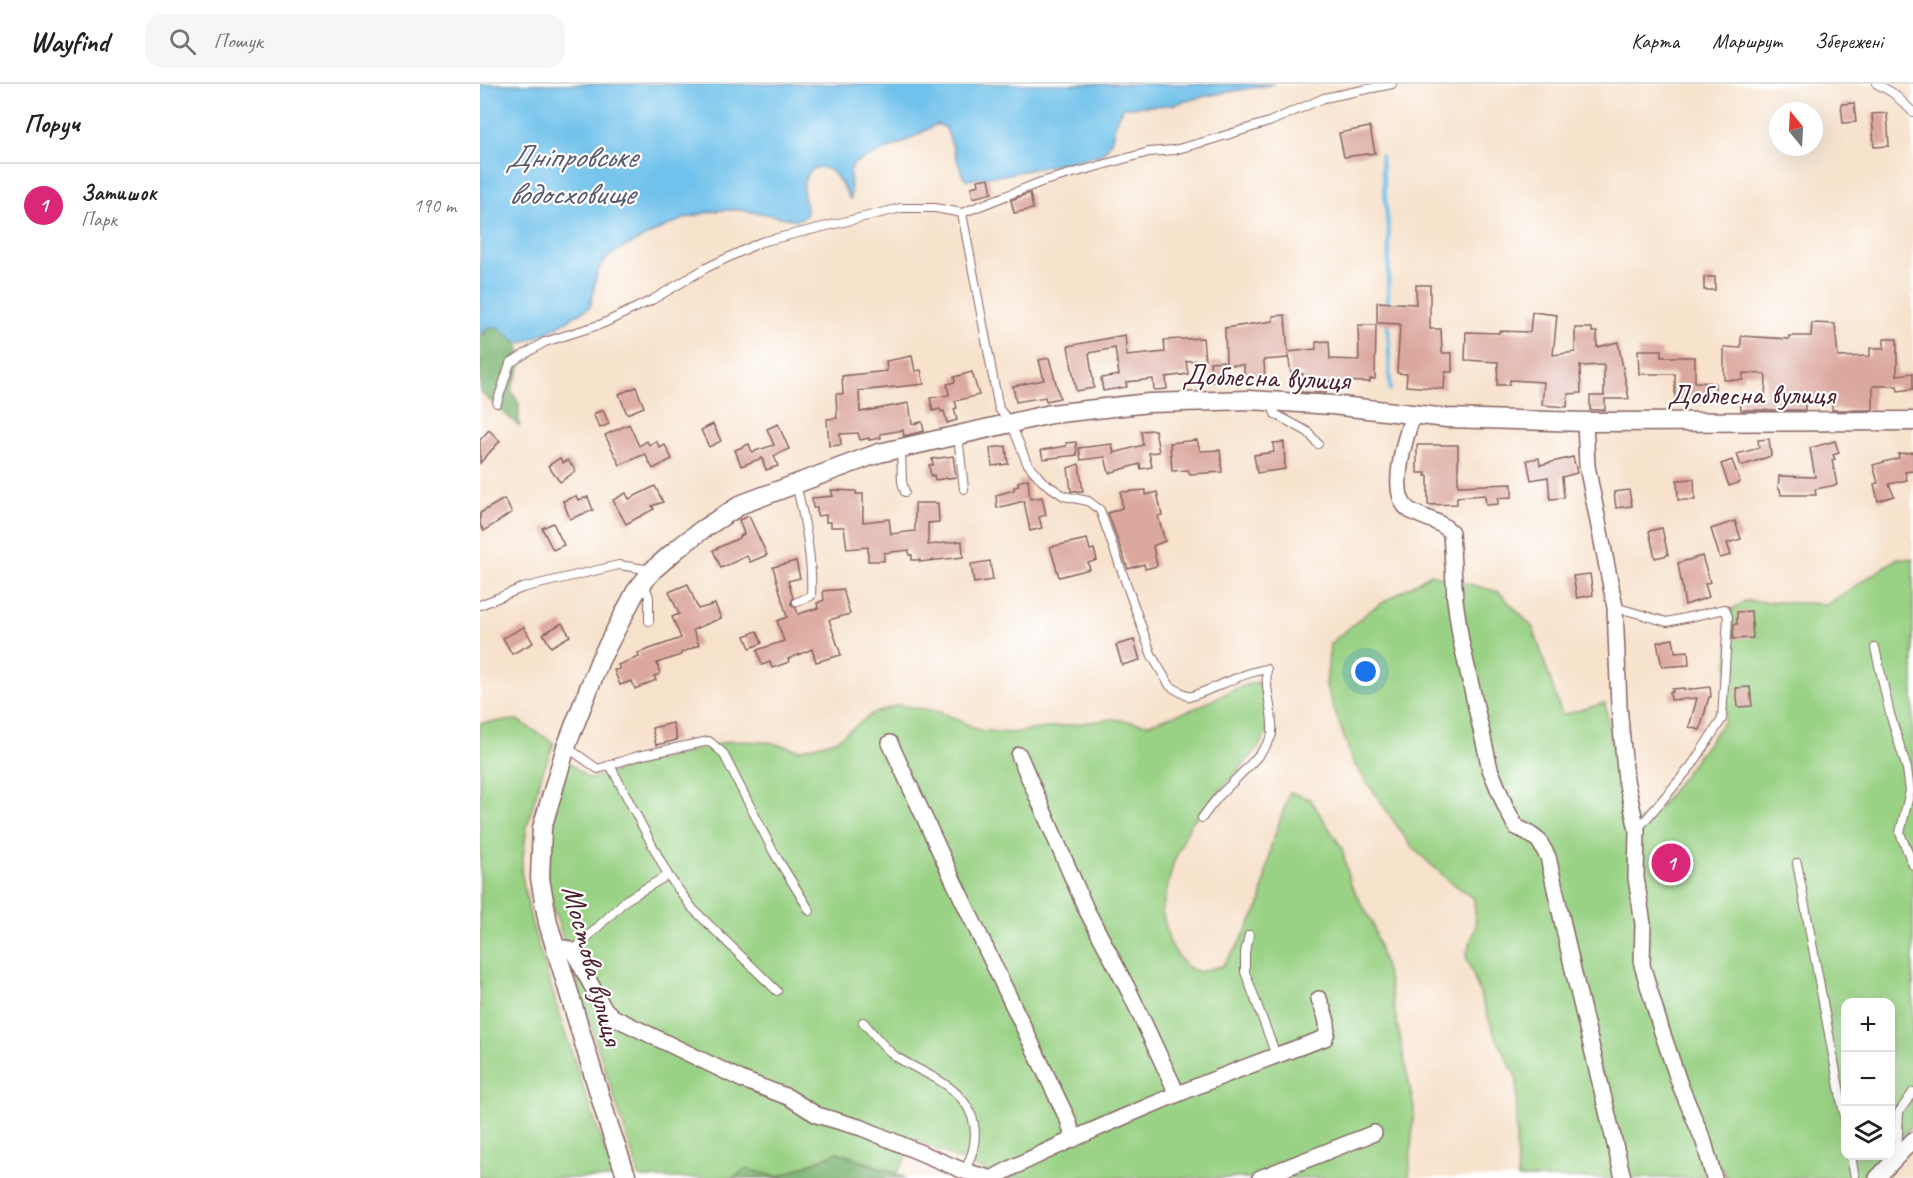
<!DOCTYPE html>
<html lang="uk">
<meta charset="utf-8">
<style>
:root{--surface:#fff;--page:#f6f6f6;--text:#202124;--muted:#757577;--line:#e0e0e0;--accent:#db2777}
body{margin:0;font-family:Caveat,sans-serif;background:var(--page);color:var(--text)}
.controls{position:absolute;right:18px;bottom:18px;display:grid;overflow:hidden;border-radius:12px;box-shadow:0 6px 24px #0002}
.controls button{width:54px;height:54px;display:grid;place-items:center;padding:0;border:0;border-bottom:2px solid var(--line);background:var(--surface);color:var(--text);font:30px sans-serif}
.compass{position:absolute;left:1289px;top:18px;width:54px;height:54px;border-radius:50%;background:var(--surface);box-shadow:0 6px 24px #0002;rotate:342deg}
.you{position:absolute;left:886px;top:588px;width:21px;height:21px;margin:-15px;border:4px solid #fff;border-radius:50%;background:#1a73e8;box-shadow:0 0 0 9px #1a73e833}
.badge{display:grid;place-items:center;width:39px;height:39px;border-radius:50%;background:var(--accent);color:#fff;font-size:20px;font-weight:700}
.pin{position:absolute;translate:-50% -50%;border:3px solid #fff;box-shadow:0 2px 6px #0006}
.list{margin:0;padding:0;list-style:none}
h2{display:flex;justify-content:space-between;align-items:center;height:78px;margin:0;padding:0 24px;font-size:26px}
h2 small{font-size:20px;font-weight:400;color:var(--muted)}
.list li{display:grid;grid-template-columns:39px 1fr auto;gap:18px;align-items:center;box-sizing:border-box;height:84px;padding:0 24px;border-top:2px solid var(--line)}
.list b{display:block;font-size:22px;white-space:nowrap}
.list p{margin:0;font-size:20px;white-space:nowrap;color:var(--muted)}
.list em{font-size:20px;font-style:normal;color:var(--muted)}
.icon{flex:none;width:33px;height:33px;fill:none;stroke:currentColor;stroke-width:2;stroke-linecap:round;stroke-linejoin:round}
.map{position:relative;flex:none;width:1433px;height:1094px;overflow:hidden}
header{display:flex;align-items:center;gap:36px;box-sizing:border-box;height:84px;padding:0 30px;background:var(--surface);border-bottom:2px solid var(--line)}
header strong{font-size:28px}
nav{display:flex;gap:33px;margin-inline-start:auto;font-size:21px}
.search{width:420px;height:54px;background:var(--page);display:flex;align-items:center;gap:15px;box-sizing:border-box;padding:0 21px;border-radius:18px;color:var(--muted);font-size:22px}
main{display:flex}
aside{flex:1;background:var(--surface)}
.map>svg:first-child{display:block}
.green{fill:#9ad285;stroke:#727858;stroke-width:1.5}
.forest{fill:#7bb472;stroke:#626a4e;stroke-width:1.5}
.water{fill:#6fc1eb;stroke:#5c708b;stroke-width:1.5}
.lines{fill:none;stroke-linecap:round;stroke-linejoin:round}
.stream{stroke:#6fc1eb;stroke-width:4}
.building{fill:#dba89e}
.service-casing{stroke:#876363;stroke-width:10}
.minor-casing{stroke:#876363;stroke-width:18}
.tertiary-casing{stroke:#876363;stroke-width:21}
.service{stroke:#fff;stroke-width:8}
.minor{stroke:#fff;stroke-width:15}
.tertiary{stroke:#fff;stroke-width:18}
.labels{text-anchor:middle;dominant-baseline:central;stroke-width:4.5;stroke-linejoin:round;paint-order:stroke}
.street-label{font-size:30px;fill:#4a1f2b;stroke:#fff}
.water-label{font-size:32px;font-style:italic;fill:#57586e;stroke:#fff}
</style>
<header>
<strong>Wayfind</strong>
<div class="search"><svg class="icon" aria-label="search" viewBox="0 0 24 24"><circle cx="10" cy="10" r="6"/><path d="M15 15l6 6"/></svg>Пошук</div>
<nav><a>Карта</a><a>Маршрут</a><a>Збережені</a></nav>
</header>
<main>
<aside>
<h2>Поруч<small></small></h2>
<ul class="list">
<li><span class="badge">1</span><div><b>Затишок</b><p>Парк</p></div><em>190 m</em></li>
</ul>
</aside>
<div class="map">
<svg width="1433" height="1094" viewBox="0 0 1433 1094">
<rect width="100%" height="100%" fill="#fff"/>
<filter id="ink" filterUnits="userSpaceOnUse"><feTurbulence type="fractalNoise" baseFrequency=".0167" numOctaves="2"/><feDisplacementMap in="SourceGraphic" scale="12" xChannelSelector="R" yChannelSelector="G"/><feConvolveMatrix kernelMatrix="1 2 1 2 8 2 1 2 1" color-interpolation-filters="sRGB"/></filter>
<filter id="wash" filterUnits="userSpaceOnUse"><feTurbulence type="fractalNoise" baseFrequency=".008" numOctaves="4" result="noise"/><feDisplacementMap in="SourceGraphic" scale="24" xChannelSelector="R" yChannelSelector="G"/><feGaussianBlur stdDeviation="1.35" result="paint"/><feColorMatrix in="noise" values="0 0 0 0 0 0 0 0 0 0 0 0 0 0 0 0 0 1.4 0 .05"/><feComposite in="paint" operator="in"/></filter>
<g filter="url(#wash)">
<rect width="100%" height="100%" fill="#f7e2cc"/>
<g class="green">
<polygon points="1418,474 1433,475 1433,1040 1411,1063 1410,918 1366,918 1366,1072 1403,1072 1381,1094 1246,1094 1241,1082 1216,1094 1038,1094 1036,1060 1037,995 1014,949 986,871 996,843 994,815 967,795 931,762 873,678 846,602 850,560 892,525 951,490 1019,508 1053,544 1082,631 1125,619 1145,742 1177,727 1245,636 1251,526 1265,517 1348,520"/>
<polygon points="779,598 786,627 787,648 778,664 710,740 693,780 682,827 690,860 705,882 719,888 742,882 757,863 780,821 791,762 810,708 830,715 862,764 870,799 892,838 908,894 934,1024 929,1094 519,1094 436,1056 417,1089 358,1068 298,1093 266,1085 253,1094 160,1094 66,801 67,750 88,678 109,695 250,657 288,658 320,666 356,656 392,630 418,621 461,628 499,646 531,649 633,635 668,640 716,624 759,603"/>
<polygon points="37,636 74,659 61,692 47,742 41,788 52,841 85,949 134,1094 0,1094 0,639"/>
</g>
<g class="forest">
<path d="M15,242C24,245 29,254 38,259L43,276L31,306L39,320V342L0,308V253L9,244Z"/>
<polygon points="358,1068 426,1094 253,1094 266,1085 298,1093"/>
</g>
<path class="water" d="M0,0H794L726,12L691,21L645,23C630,34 639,58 620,71L529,90L487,96L483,92L466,44L457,40L422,59L374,79L370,87L371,114L370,115C361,100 355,80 334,84C318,99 323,109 327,128L325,132L317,136C298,133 278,128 258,126C224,123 187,141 157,157C144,163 127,170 120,183C113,194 114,211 110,223L68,248L42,259C23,255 19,228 0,253Z"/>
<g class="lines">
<g class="stream">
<polyline points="901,72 909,152 908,221"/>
<polyline points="908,234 910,306"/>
</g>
</g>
<g id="blocks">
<g class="building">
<polygon points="1374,19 1376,38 1363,39 1361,20"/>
<polygon points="1407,29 1409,62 1394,63 1392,30"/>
<polygon points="890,43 895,69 864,73 859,49"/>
<polygon points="509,94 512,109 493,114 491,103 499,101 498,96"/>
<polygon points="550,109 553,125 534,129 531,116"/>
<rect x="1224" y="193" width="11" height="13"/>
<polygon points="936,201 950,201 950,245 961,245 962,269 972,269 972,288 965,288 964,305 926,302 927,290 917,289 920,240 897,239 897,218 936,220"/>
<polygon points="1052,228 1077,231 1073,271 1095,268 1095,244 1112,244 1112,248 1117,248 1117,263 1138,258 1149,315 1125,315 1125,326 1110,326 1110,312 1124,312 1124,281 1100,282 1101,309 1088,310 1087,323 1062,321 1064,298 1030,296 1029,301 1017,301 1018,278 985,276 986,248 1019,249 1019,247 1050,248"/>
<polygon points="805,231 808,268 836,265 836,258 849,257 850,275 879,276 878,241 896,241 895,295 890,295 890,298 846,297 846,309 821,308 823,290 811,290 808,270 808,274 784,276 785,297 764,297 764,281 746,281 745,244 793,237 793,232"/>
<polygon points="1332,239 1355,240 1358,273 1390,272 1390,264 1404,264 1404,255 1417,255 1417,291 1433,289 1433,305 1418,307 1417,302 1393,302 1393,326 1352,326 1352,314 1325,313 1325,326 1261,326 1260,313 1285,313 1286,294 1285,290 1263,289 1263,296 1244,296 1244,263 1261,264 1261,252 1309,255 1309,252 1331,252"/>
<polygon points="645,251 647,272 685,268 684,256 723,254 725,276 706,277 708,290 686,293 687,305 674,306 673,295 646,298 647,303 623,307 621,294 639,291 635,264 609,269 614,304 596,307 588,262"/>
<polygon points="1158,266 1182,266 1181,273 1215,273 1215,298 1235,299 1235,315 1195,315 1195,290 1159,290"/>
<polygon points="432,272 435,287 441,286 444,300 379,307 380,328 429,319 432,340 442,338 444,347 424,352 423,346 400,350 401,354 389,356 389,354 380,356 378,349 360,350 361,361 349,362 347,335 357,334 356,310 363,310 362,292 407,287 406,277"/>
<polygon points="569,274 580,314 566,317 565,313 536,318 533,302 564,296 559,276"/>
<polygon points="743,277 745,297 732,298 730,278"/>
<polygon points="492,288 499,311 475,317 477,324 474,325 477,336 467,339 464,327 461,328 460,325 453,327 450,314 469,311 467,300 475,298 474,293"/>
<polygon points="156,303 164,323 147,330 139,310"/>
<polygon points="123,326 129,340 120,344 113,330"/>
<polygon points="149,340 159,362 167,357 169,361 176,357 180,364 185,361 192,375 173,385 165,370 140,381 125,351"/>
<polygon points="233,340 241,357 229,363 221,346"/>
<polygon points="298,340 309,365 294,372 298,382 286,386 282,374 261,382 255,366 269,360 272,368 294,361 287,345"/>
<polygon points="9,346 20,357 0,379 0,356"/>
<polygon points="675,346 679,368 669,369 672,383 661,385 660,380 629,389 625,373 601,376 599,364 632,360 634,369 663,361 661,347"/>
<polygon points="1289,355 1291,372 1261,382 1257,370 1279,364 1278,356"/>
<polygon points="717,356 720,367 740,366 742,388 710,390 708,386 692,387 690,359"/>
<polygon points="1355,357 1359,369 1353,371 1355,375 1352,376 1357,401 1335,405 1336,411 1301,411 1300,405 1298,405 1299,392 1335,393 1330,364"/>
<polygon points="596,358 597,371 563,375 561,366 586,362 586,359"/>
<polygon points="804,358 805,385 777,389 774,371 794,368 793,359"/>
<polygon points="937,361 978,361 978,402 1032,400 1032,413 1018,414 1018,420 1006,421 1005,411 977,413 977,420 948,421 948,392 945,392 946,389 937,389"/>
<polygon points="526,362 528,380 512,382 510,364"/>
<polygon points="1433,368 1433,387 1425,388 1427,396 1409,400 1414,412 1398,417 1394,400 1398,399 1393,381 1419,374 1418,370"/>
<polygon points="473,372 476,393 455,396 454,391 451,392 449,381 453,381 452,375"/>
<polygon points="1093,373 1097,389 1082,393 1084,414 1070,415 1068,393 1051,396 1047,376 1059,374 1060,381"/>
<polygon points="80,374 83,379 88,376 96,387 80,398 68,382"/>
<polygon points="1252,376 1260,398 1249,402 1241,380"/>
<polygon points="599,380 603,407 591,407 588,384"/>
<polygon points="548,395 550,415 562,413 566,431 559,433 562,444 550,447 544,417 517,424 516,411 534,406 534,403 539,402 538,398"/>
<polygon points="1214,395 1215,416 1198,416 1197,396"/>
<polygon points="175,402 183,418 172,422 174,425 146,440 133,416 146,409 149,415"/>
<polygon points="351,406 376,407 376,410 383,410 383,438 409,435 411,450 435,447 435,419 458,419 459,438 448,439 448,461 482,457 483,473 440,478 440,476 432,476 432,471 429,471 429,466 404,469 404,477 388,477 388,463 367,465 364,443 351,443 351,438 346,438 346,431 337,432 337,424 333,424 332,414 353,412"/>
<polygon points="666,406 666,411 677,408 682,431 678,432 685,457 673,462 677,482 665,485 664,480 648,485 628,429 642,424 641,408"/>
<polygon points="1149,406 1152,422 1136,424 1134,408"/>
<polygon points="96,412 98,416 108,413 113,426 90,435 83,417"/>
<polygon points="24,415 32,428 4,447 0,441 0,429"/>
<polygon points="269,432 287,471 270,478 267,472 241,484 233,466 259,454 259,453 264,450 259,436"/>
<polygon points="1255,437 1261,455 1247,459 1251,471 1240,474 1231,445"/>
<polygon points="73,439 84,461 73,466 62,444"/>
<polygon points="1182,444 1188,471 1175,474 1169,447"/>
<polygon points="607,455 610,466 614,465 617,476 608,479 610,485 579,493 570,463"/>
<polygon points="1222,472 1230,498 1225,500 1229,513 1205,521 1198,479"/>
<polygon points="316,477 320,494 308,497 313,514 311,520 316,524 318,530 338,524 337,519 344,516 343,507 363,505 370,530 349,536 361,571 336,578 332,565 308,575 309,578 292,584 290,578 282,581 277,566 304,557 297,537 307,533 293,483"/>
<polygon points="510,477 513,496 494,499 491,480"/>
<polygon points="1110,490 1113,511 1097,514 1093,492"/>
<polygon points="208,500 218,525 235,520 241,534 213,546 219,561 201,569 201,571 177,579 180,590 174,592 176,596 155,605 152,597 140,601 134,586 140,585 138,581 159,573 158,569 201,554 192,533 199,530 189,508"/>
<polygon points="1271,527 1273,554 1253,555 1254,540 1257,540 1257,528"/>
<polygon points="82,539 90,552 71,563 63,550"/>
<polygon points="44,543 53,559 32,570 23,554"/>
<polygon points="277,547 282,559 270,564 265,552"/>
<polygon points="1193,555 1195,568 1208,567 1209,581 1182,583 1177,558"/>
<polygon points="654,556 660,576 642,581 636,561"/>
<polygon points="1230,603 1231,613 1229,613 1220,646 1209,643 1217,614 1191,616 1190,608 1193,608 1192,605 1204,604 1204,606"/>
<polygon points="1270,603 1272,622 1258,623 1256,604"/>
<polygon points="193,639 197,656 176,661 172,644"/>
</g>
</g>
</g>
<g filter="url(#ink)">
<use href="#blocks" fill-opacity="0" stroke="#876363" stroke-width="1.5"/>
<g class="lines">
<defs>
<g id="service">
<polyline points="1397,0 1413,9 1433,28"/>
<path d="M482,129L519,325L531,339L547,379L562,397L584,412L608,417L620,426L672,572L690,602L709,613C736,605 760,589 787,585C784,607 794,627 792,649C791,664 750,700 739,712C733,719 727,727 722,734"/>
<polyline points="791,318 795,330 828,348 838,360"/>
<polyline points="17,319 30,279 65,258 122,240 172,216 226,184 281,158 421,124 455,124 482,129 561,98 669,68 694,66 727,57 789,38 844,14 912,0"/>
<polyline points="478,352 484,405"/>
<polyline points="421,364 422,398 425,408"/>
<path d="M316,400C325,436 333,476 331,512L317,518"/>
<polyline points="164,499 169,513 169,537"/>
<polyline points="0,521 42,504 139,481 172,486"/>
<polyline points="1135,523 1187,538 1245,525 1248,533 1242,635 1212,681 1157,746"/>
<polyline points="1395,564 1410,630 1427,685 1430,707 1420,749 1433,781"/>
<polyline points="88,664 118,685 158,672 229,657 243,669 294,769 330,827"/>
<polyline points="130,681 188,791 213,825 297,907"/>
<polyline points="1317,779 1366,1041"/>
<polyline points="769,851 765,868 765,888 796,971"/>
<polyline points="93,867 146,816 188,791"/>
<path d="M383,938C393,949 403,963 415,972C434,985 462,994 478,1011C500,1033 499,1062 484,1087"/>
<polyline points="1417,1070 1419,1028 1433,1008"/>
<polyline points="1371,1072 1375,1094"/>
</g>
<g id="minor">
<path d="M933,331C926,351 906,414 931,427C945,435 959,436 971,448L975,516L981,557L1010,685L1026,724L1036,743L1047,748L1059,757L1068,773L1094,890L1143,1094"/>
<polyline points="1105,338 1107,382 1135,523 1139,622 1146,696 1157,746 1156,794 1163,840 1162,881 1181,945 1200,1001 1224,1058 1234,1094"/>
<polyline points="410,659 474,798 588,1036 594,1055"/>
<polyline points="539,671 606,825 650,909 693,1001 695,1011"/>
<polyline points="75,865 85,864 93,867 123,923 133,933 263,996 308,1013 337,1031 382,1044 484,1087 509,1094"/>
<path d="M513,1094C554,1071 598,1053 641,1034C708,1005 776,978 845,954C851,941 844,928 839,915"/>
<polyline points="780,1094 894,1049"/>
<polyline points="1397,1094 1433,1056"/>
</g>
<polyline id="tertiary" points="147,1094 128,1039 68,839 60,794 62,744 86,663 120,576 156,507 173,486 197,465 223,445 262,420 399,369 571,330 669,319 769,316 852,321 967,334 1105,338 1433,337"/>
</defs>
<use href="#service" class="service-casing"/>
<use href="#minor" class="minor-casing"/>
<use href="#tertiary" class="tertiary-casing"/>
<use href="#service" class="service"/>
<use href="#minor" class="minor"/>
<use href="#tertiary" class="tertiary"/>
</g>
</g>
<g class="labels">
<g class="street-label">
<text transform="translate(786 293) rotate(2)">Доблесна вулиця</text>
<text x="1271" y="310">Доблесна вулиця</text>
<text transform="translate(113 881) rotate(75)">Мостова вулиця</text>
</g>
<g class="water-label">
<text x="91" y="72">Дніпровське<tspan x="91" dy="37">водосховище</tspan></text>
</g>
</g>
</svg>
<div class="controls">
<button>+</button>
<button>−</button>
<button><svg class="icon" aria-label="layers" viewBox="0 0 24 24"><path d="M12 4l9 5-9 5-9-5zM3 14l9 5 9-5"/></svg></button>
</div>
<svg class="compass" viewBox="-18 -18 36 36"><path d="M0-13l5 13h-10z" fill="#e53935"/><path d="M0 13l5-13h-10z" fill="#757577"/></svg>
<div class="you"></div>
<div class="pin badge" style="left:1191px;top:779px">1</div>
</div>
</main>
